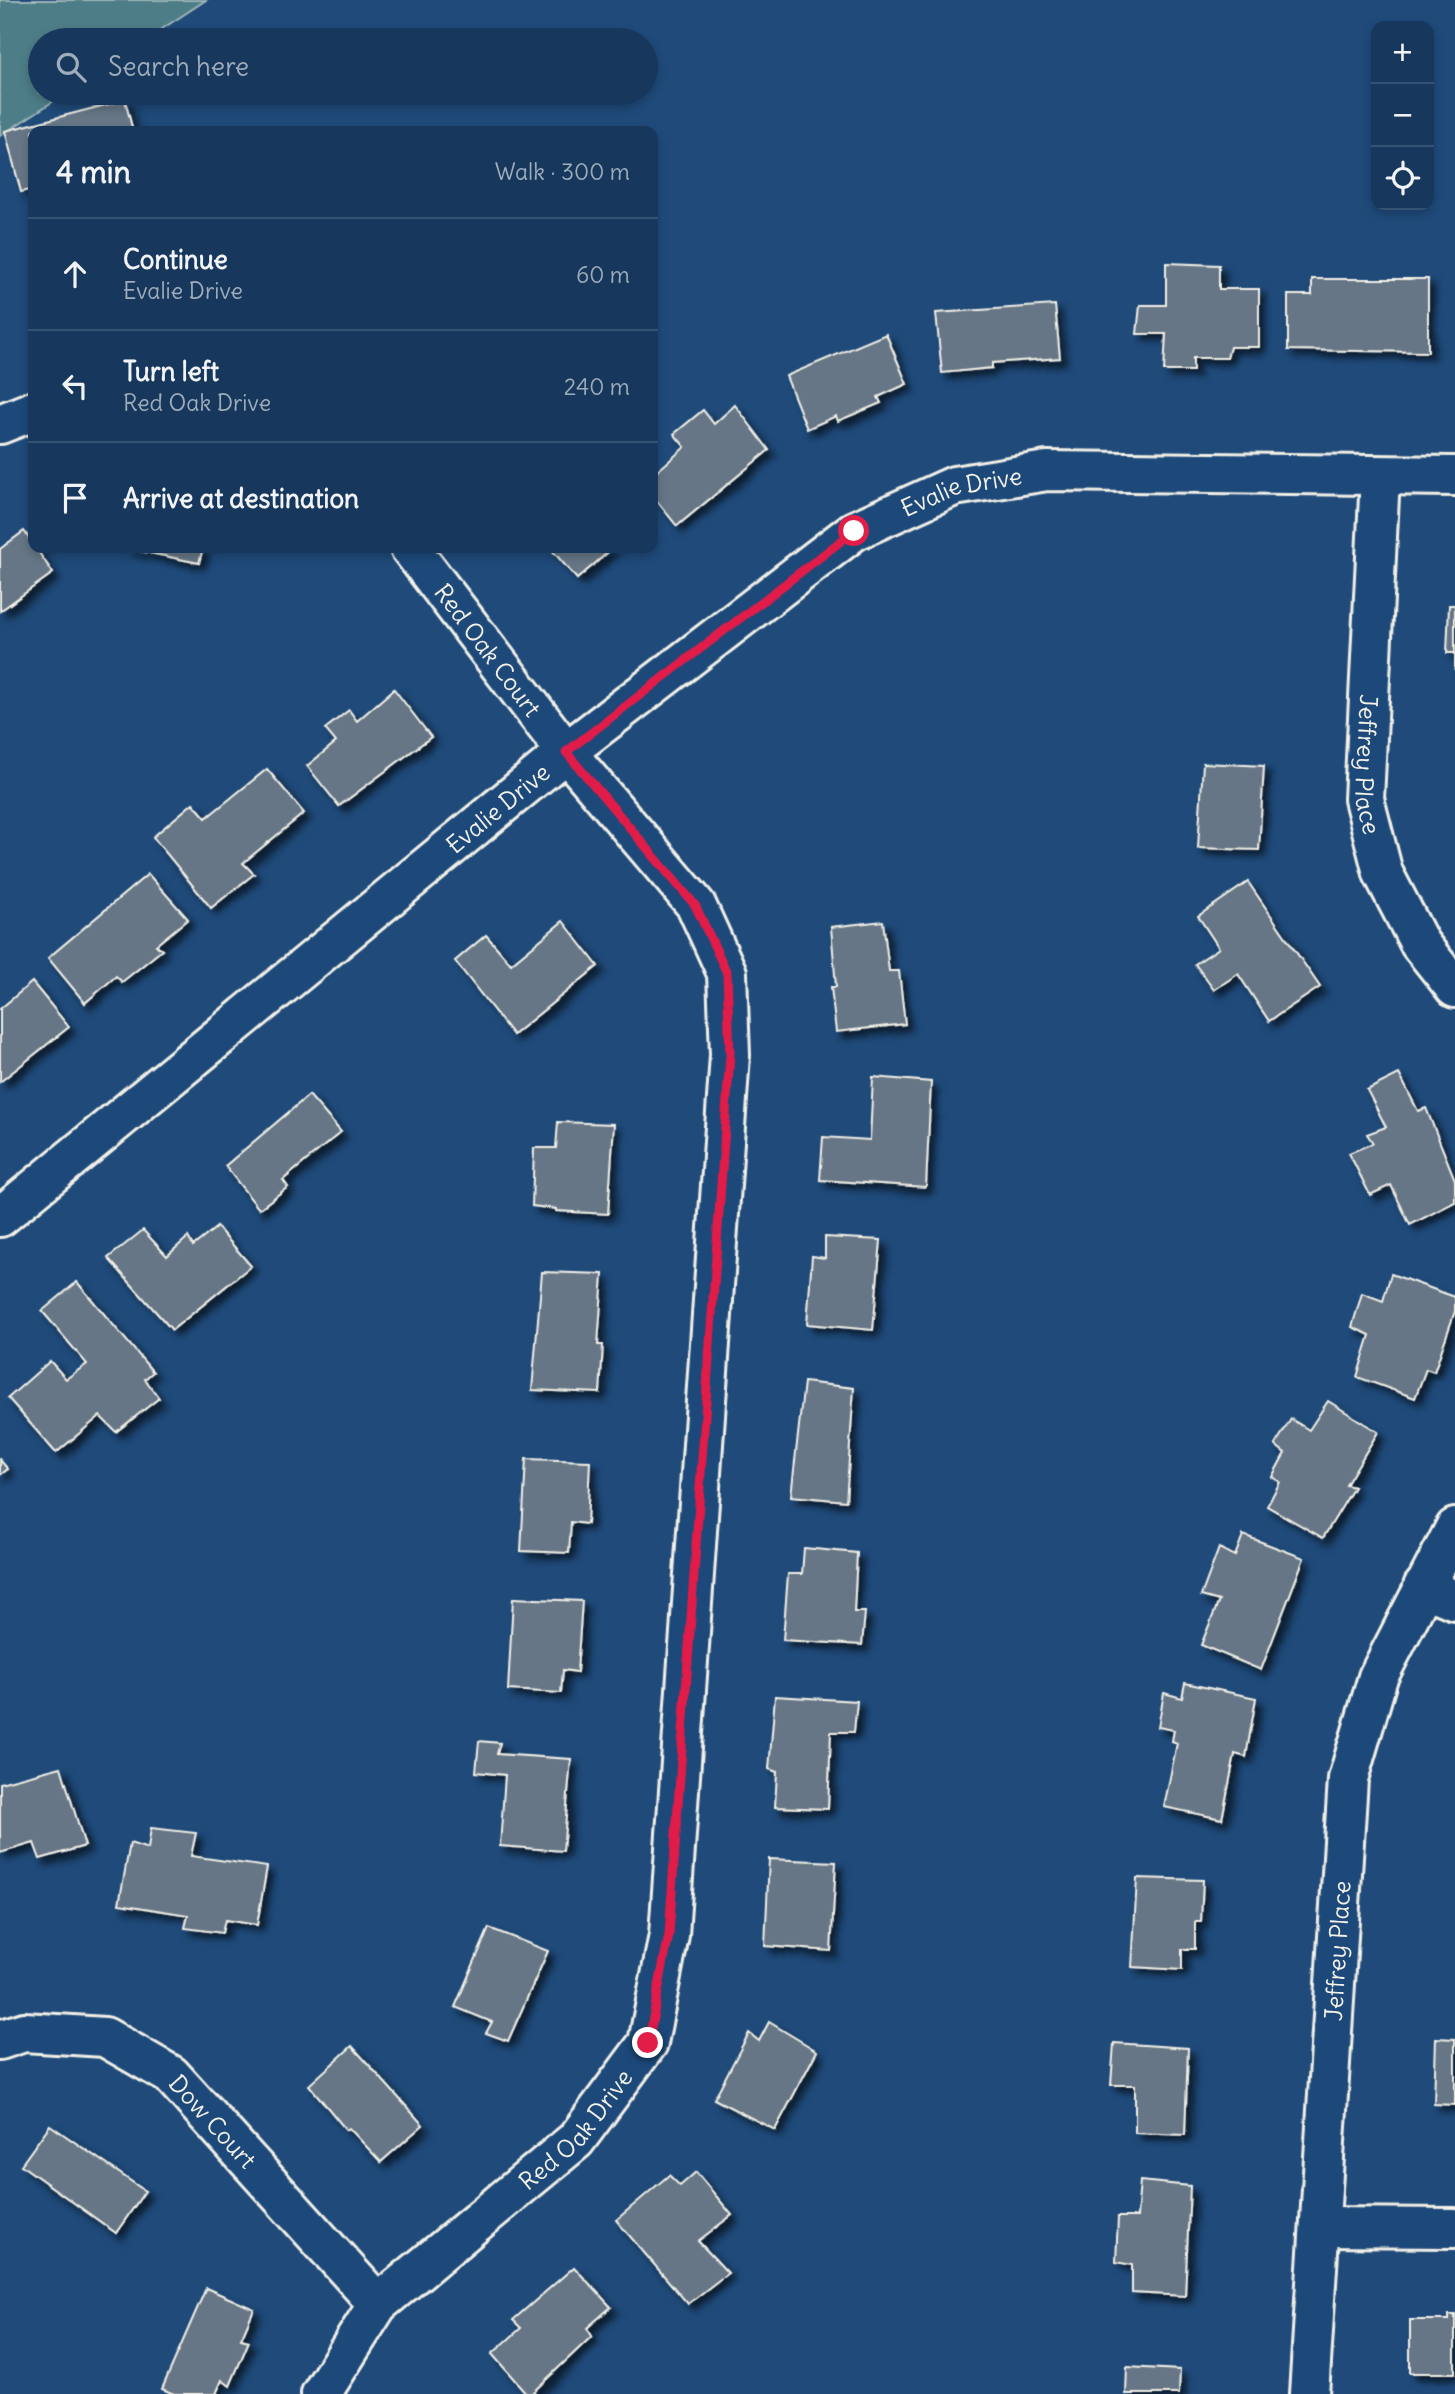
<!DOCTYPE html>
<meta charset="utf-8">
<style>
:root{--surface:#17385c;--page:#244365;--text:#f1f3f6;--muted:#9eacbb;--line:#365272}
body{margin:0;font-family:Delius,sans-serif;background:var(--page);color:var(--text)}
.controls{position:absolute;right:21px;top:21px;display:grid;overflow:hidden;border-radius:14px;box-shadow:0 4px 10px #0003}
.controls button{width:63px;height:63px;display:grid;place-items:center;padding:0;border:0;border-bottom:2px solid var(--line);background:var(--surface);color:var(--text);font:35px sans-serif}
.stop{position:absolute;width:21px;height:21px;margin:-16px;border:5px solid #e11d48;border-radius:50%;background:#fff}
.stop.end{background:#e11d48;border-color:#fff;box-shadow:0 2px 7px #0008}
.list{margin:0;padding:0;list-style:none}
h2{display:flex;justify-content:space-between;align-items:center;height:91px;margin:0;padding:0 28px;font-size:30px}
h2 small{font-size:23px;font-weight:400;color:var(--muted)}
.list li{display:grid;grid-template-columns:46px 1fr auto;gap:21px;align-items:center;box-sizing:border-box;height:112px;padding:0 28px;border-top:2px solid var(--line)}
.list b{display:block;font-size:26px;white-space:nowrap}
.list p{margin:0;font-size:23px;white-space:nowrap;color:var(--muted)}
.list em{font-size:23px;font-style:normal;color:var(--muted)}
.icon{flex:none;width:38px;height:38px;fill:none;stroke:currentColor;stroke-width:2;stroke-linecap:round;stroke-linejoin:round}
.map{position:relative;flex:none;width:1455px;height:2394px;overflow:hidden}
.search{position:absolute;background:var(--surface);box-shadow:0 4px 10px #0003;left:28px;top:28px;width:630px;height:77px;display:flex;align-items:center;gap:18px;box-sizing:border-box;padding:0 24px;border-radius:38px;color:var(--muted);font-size:26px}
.panel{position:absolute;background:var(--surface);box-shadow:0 4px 10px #0003;left:28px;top:126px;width:630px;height:427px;border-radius:14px}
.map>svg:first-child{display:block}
.green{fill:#4e7d87;stroke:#a1b7b8;stroke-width:2}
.building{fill:#667686;stroke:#f4f1e8;stroke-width:2;filter:url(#shadow)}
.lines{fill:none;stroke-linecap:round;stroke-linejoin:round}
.minor-casing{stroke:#f4f1e8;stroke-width:44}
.minor{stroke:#1f4a7a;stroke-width:38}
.route{stroke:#e11d48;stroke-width:9}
.labels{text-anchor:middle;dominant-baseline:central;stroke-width:6;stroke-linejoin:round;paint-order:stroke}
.street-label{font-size:24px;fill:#f4f1e8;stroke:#1f4a7a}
</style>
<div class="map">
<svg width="1455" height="2394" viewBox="0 0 1455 2394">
<defs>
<filter id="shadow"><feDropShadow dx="6" dy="6" stdDeviation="3.5" flood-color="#0009"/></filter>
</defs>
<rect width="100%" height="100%" fill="#1f4a7a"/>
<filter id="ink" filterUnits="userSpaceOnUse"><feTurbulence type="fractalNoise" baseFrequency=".0143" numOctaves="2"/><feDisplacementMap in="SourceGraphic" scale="14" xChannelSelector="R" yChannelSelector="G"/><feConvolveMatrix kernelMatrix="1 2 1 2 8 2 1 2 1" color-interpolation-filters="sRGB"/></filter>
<g filter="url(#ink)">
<polygon class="green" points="0,0 206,0 145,40 40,40 40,93 66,93 0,136"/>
<g class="building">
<polygon points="125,100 133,131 33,131 33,189 21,192 5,131"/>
<polygon points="1166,263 1219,265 1219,289 1259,289 1259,347 1230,347 1227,358 1193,358 1193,371 1164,371 1166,334 1137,334 1140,305 1166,305"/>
<polygon points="1312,279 1428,279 1428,352 1288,350 1288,295 1312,295"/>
<polygon points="1055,305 1060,358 992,363 992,368 942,373 936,313"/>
<polygon points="886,334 907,384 878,397 881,403 838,421 836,416 807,429 786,376"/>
<polygon points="735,405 769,450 677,526 653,496 653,475 685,447 674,434 703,410 714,424"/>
<polygon points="24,531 53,573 0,611 0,549"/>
<polygon points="125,548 203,548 199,563"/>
<polygon points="550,548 613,548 577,579"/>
<polygon points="1449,605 1455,605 1455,671 1455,653 1447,653"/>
<polygon points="394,689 431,737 339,806 307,766 336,742 325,729 349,710 357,721"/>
<polygon points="1203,763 1264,766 1259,850 1198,848"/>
<polygon points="267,769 304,813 243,863 254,874 211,908 153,837 193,803 206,818"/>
<polygon points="148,874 188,919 156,945 162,950 122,982 116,976 85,1003 48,958"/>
<polygon points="1248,882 1320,987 1269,1021 1238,974 1214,990 1195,964 1219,948 1198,916"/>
<polygon points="563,921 598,966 513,1035 455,961 486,935 511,964"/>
<polygon points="883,921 889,971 899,971 905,1024 836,1032 831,987 836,987 831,927"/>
<polygon points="32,982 69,1027 0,1082 0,1009"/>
<polygon points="1399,1074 1418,1111 1426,1108 1455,1180 1455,1202 1410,1225 1391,1185 1370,1195 1349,1153 1373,1143 1367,1134 1386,1127 1367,1090"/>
<polygon points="873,1077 931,1082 926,1187 820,1180 823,1137 870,1140"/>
<polygon points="309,1095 341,1132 283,1180 288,1187 259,1209 225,1166"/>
<polygon points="558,1122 614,1124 608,1214 556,1211 556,1209 532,1206 534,1148 556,1148"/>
<polygon points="217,1227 251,1266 172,1330 108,1258 143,1230 167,1256 188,1237 193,1246"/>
<polygon points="825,1237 881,1240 873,1330 807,1324 812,1256 825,1258"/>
<polygon points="542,1272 603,1274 598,1345 603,1345 600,1393 532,1390"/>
<polygon points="1391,1274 1455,1297 1455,1311 1434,1372 1426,1369 1415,1398 1357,1377 1370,1335 1352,1327 1362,1293 1383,1301"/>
<polygon points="77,1282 153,1372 145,1379 159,1398 116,1432 100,1416 56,1453 8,1398 50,1361 66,1379 87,1364 42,1311"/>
<polygon points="804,1382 854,1388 846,1501 791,1496"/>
<polygon points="1328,1401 1378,1432 1346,1485 1354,1487 1323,1538 1267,1506 1280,1482 1272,1477 1285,1453 1275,1445 1291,1419 1309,1430"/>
<polygon points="526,1459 590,1461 587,1524 571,1522 569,1553 521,1551"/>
<polygon points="0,1460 8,1469 0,1475"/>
<polygon points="1243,1535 1304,1558 1261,1670 1201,1645 1219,1601 1201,1596 1219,1548 1235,1556"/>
<polygon points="804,1548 857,1553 854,1612 865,1612 862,1645 783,1640 788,1574 802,1574"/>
<polygon points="513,1598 582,1601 577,1672 563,1670 561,1693 508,1690"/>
<polygon points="1185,1683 1256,1698 1246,1757 1235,1754 1222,1819 1164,1807 1177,1743 1172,1741 1174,1730 1158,1727 1164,1693 1182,1698"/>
<polygon points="775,1696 857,1701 854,1732 831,1732 828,1809 775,1807 777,1772 769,1769"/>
<polygon points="479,1741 500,1743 497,1754 571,1759 563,1851 500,1846 505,1775 476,1772"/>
<polygon points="61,1767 85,1846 40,1859 34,1843 0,1853 0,1783"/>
<polygon points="151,1828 196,1833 191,1856 267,1867 257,1925 225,1920 222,1933 185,1928 188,1915 119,1904 130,1843 148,1849"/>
<polygon points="769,1859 836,1862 831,1951 765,1946"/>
<polygon points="1137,1878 1203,1880 1201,1922 1195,1922 1195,1949 1182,1949 1182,1970 1132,1967"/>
<polygon points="489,1928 548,1951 508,2041 486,2033 492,2022 455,2007"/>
<polygon points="769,2022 817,2051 775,2130 714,2099 749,2033 759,2041"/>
<polygon points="1436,2038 1455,2039 1455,2105 1434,2104"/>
<polygon points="1114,2043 1188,2048 1185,2135 1135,2133 1135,2085 1111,2085"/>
<polygon points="352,2046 423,2125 381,2162 349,2128 346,2130 309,2085"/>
<polygon points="50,2125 145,2191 116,2233 21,2165"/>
<polygon points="696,2172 732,2215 698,2241 728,2273 688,2304 616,2220 669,2175 680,2186"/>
<polygon points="1140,2181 1190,2186 1185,2296 1132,2293 1132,2265 1116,2262 1118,2217 1137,2217"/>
<polygon points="574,2267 611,2307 587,2328 592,2336 531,2394 527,2394 492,2354 521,2328 513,2320"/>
<polygon points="206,2288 254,2309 241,2339 249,2341 230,2386 222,2380 216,2394 174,2394 162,2389"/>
<polygon points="1449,2315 1455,2315 1455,2373 1410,2373 1410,2320 1449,2320"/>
<polygon points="1127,2367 1180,2370 1179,2394 1126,2394"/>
</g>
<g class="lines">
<defs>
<g id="minor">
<polyline points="0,424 33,411"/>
<path id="s1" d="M1380,476L1364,799L1383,873L1420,944L1455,988"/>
<path id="s2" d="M0,1217L566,752L854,531L954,486L1047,471L1455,476"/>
<polyline points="1423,1587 1455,1600"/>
<path id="s3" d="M0,2040L24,2032L105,2037L171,2075L378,2304"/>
<polyline points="1320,2227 1455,2228"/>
<path id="s4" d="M321,2394L378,2304L576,2140L648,2043L669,1935L730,1055L727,973L696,905L566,752L410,548"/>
<path id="s5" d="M1309,2394L1348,1779L1378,1677L1455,1528"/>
</g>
</defs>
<use href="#minor" class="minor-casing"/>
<use href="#minor" class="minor"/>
</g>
</g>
<g class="lines" filter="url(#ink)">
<polyline class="route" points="648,2043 669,1935 730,1055 727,973 695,905 566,752 854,531"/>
</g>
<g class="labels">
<g class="street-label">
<text stroke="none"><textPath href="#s2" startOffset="1211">Evalie Drive</textPath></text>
<text transform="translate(488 650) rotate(53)">Red Oak Court</text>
<text stroke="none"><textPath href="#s1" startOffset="289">Jeffrey Place</textPath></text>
<text stroke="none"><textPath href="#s2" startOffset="644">Evalie Drive</textPath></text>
<text stroke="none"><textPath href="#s5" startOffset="444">Jeffrey Place</textPath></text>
<text stroke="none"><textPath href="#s3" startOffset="245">Dow Court</textPath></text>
<text stroke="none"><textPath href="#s4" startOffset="371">Red Oak Drive</textPath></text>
</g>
</g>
</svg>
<div class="controls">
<button>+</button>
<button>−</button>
<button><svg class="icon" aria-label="locate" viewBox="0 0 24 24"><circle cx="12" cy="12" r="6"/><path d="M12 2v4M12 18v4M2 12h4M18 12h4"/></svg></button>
</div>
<div class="stop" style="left:854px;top:531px"></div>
<div class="stop end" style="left:648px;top:2043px"></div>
<div class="search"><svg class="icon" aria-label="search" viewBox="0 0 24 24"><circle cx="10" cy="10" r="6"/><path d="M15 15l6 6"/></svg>Search here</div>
<section class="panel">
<h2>4 min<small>Walk · 300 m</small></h2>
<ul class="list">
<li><svg class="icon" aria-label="ahead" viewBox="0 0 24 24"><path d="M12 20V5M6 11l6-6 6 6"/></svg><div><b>Continue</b><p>Evalie Drive</p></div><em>60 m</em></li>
<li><svg class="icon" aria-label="left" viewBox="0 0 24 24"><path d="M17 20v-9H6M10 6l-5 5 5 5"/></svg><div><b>Turn left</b><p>Red Oak Drive</p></div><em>240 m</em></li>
<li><svg class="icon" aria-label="arrive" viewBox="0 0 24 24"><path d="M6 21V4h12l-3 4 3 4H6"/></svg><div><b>Arrive at destination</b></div></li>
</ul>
</section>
</div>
